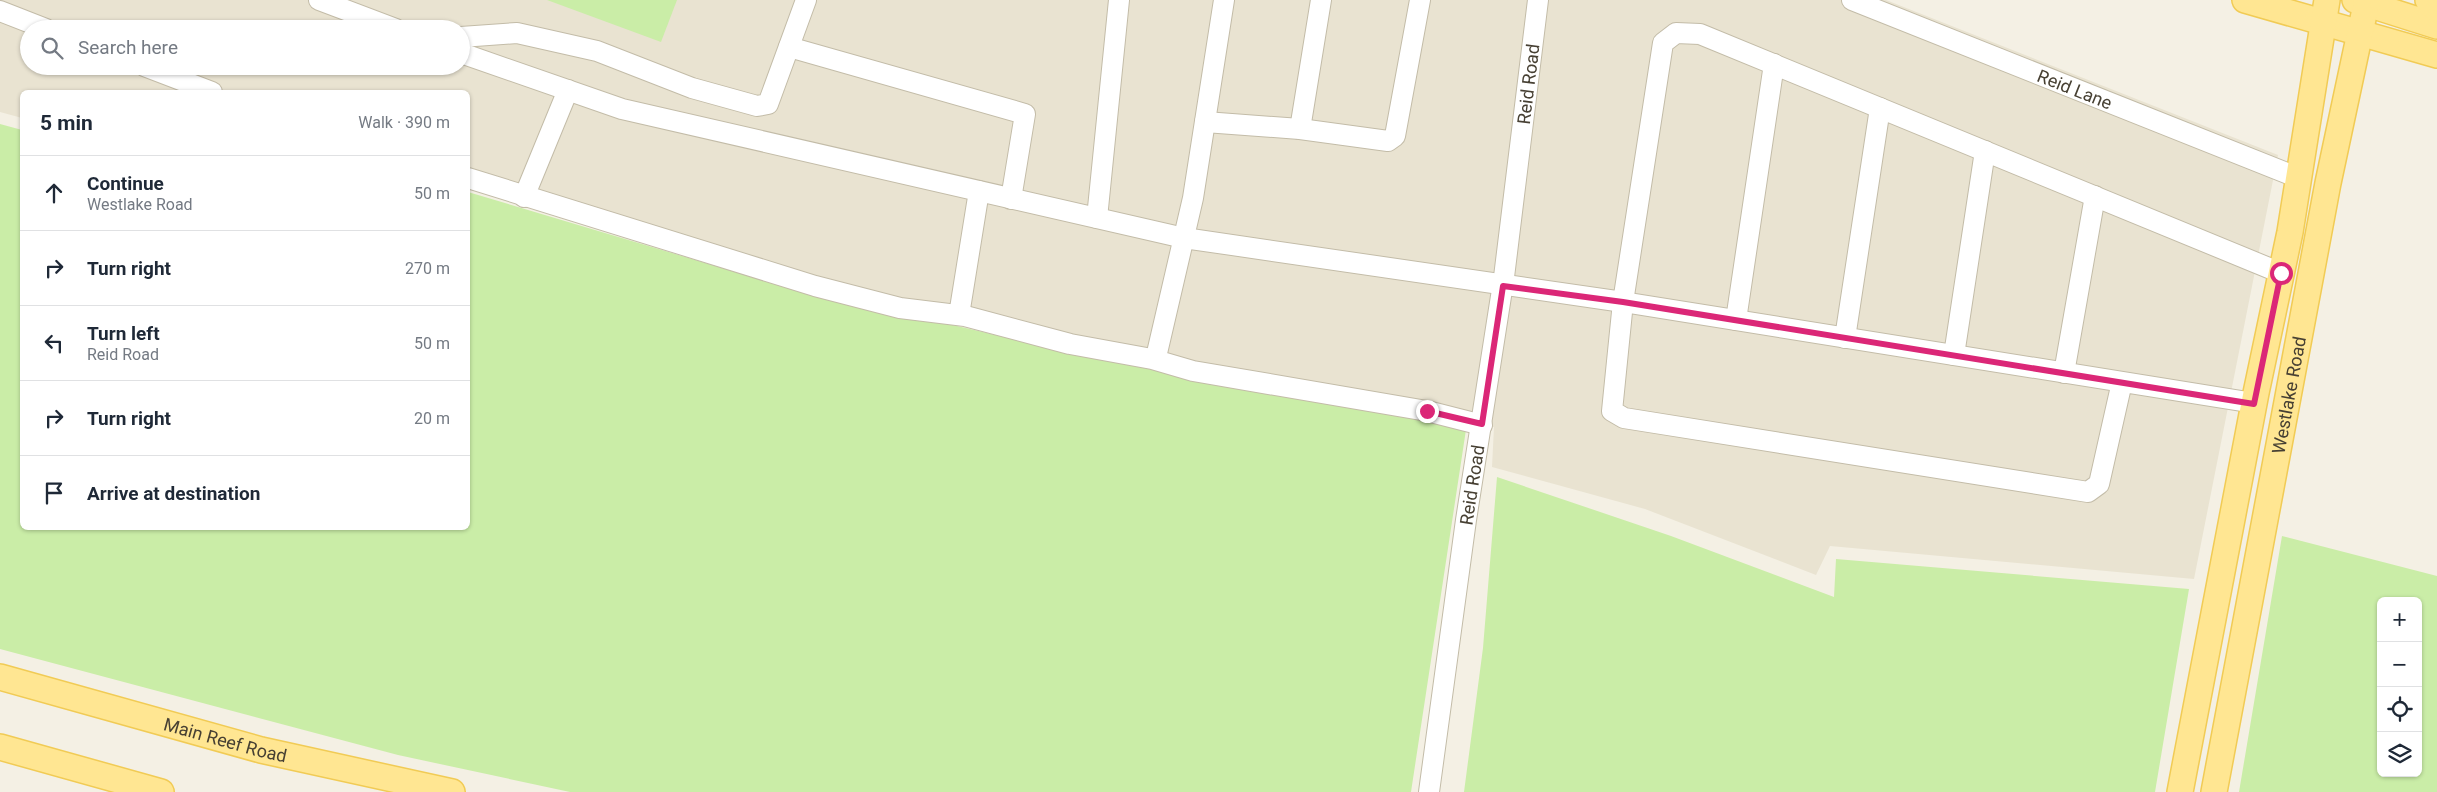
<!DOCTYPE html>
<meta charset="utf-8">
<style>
:root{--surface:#fff;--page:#f6f6f7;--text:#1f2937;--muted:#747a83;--line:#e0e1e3}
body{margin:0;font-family:Roboto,sans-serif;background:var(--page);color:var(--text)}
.controls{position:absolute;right:15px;bottom:15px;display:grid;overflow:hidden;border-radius:8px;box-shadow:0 1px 4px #0004}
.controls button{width:45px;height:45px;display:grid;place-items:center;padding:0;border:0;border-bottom:1px solid var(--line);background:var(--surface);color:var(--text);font:25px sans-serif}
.stop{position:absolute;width:15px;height:15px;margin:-11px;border:4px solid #db2777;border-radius:50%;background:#fff}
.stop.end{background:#db2777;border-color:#fff;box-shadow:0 1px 5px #0008}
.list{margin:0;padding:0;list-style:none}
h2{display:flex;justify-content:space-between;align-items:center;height:65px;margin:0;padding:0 20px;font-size:21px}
h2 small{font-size:16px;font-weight:400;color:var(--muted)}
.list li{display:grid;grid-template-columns:32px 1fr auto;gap:15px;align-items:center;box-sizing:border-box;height:75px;padding:0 20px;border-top:1px solid var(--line)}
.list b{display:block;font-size:19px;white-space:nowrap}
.list p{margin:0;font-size:16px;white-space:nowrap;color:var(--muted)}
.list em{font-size:16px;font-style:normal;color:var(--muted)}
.icon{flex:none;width:28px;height:28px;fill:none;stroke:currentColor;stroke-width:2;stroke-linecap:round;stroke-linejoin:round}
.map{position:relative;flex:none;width:2437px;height:792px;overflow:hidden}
.search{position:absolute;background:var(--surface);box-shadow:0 1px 4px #0004;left:20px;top:20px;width:450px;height:55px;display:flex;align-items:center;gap:12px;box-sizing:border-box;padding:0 18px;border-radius:28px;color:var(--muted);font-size:19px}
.panel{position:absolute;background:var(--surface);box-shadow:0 1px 4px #0004;left:20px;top:90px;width:450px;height:440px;border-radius:8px}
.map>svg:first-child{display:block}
.residential{fill:#e9e3d1;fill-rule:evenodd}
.green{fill:#caeda7;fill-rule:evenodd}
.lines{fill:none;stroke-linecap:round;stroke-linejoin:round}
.minor-casing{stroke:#c3bca8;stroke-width:22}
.major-casing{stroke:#f1cb55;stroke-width:28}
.minor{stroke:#fff;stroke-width:20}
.major{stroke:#ffe692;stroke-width:25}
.route{stroke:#db2777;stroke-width:6}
.labels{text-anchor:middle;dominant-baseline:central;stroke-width:5;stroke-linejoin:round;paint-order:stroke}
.street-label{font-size:18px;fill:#474033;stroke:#fff}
</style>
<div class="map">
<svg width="2437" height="792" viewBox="0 0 2437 792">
<rect width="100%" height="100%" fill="#f4f0e4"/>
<path class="residential" d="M0,0H1886L2278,155L2194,579L1830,546L1816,575L1645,509L1492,467L1494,427L984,326L468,179V92H22V118L0,112ZM29,29H461V66H29Z"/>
<g class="green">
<polygon points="547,0 677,0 661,42"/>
<polygon points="0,124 22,130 22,528 468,528 468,192 769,282 1094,358 1259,391 1467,423 1411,792 570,792 398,755 0,649"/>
<polygon points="1497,477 1671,536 1834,597 1836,559 2189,589 2155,792 1464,792 1483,648"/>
<path d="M2282,536L2437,576V792H2239ZM2381,601H2418V773H2381Z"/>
</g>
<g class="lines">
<defs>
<g id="minor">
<polyline points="319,0 396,29"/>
<path id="s1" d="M1852,0L2299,178"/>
<polyline points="0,11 46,29"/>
<polyline points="461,37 517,33 597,51 692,88 757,106 768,104 806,0"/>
<polyline points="789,47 1025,114 1011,199"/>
<polyline points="461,53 622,109 1184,238 1623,302 1663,43 1676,33 1700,34 2281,273"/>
<polyline points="144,66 212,92"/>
<polyline points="1205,122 1300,129 1388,141 1395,136 1420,0"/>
<polyline points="1300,129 1321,0"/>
<polyline points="468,178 815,286 900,308 965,316 1070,344 1152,359 1193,371 1427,411 1482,425"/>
<polyline points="524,197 568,90"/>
<polyline points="1097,218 1119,0"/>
<polyline points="959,315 979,191"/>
<polyline points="1736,320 1774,64"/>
<polyline points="1845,338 1880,108"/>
<polyline points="1157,353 1193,198 1224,0"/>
<polyline points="1954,355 1985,151"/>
<polyline points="2064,373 2095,196"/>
<polyline points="2122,382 2099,484 2088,492 1624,418 1612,411 1623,302 2254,403"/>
<path id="s2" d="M1429,792L1466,520L1504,277L1538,0"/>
</g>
<g id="major">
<polyline points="2245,0 2437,55"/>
<polyline points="2355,0 2437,26"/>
<polyline points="2428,0 2437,10"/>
<path id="s3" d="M0,677L261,750L452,792"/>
<polyline points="0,747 161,792"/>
<polyline points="2180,792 2256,393 2290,232 2327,0"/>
<path id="s4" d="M2214,792L2328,183L2367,0"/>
</g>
</defs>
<use href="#minor" class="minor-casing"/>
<use href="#major" class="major-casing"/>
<use href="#minor" class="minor"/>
<use href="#major" class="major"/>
</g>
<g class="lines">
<polyline class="route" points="1427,411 1482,424 1503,286 1623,302 2254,404 2281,273"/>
</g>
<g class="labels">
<g class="street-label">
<text stroke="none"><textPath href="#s2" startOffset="715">Reid Road</textPath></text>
<text stroke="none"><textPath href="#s1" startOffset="240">Reid Lane</textPath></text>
<text stroke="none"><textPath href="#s4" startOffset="404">Westlake Road</textPath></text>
<text stroke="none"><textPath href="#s2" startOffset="310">Reid Road</textPath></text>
<text stroke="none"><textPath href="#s3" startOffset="234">Main Reef Road</textPath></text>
</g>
</g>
</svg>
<div class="controls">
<button>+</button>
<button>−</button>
<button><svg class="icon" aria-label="locate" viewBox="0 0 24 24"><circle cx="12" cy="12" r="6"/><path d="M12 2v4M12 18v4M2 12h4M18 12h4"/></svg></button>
<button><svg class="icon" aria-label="layers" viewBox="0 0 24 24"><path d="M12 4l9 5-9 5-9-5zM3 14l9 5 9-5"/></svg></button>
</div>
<div class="stop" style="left:2281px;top:273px"></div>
<div class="stop end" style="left:1427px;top:411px"></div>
<div class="search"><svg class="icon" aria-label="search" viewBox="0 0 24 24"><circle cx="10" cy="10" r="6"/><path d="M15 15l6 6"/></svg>Search here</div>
<section class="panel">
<h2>5 min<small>Walk · 390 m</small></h2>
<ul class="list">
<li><svg class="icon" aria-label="ahead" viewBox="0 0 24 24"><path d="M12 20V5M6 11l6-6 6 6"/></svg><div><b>Continue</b><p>Westlake Road</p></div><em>50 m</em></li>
<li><svg class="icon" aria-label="right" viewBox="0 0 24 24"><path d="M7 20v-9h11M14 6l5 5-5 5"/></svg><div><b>Turn right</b></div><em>270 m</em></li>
<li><svg class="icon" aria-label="left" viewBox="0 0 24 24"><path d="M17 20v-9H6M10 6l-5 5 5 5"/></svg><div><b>Turn left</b><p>Reid Road</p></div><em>50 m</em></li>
<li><svg class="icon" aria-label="right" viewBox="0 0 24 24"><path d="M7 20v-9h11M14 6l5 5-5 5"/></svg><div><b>Turn right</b></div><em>20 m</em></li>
<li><svg class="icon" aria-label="arrive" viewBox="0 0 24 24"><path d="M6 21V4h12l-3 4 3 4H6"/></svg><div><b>Arrive at destination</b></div></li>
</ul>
</section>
</div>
